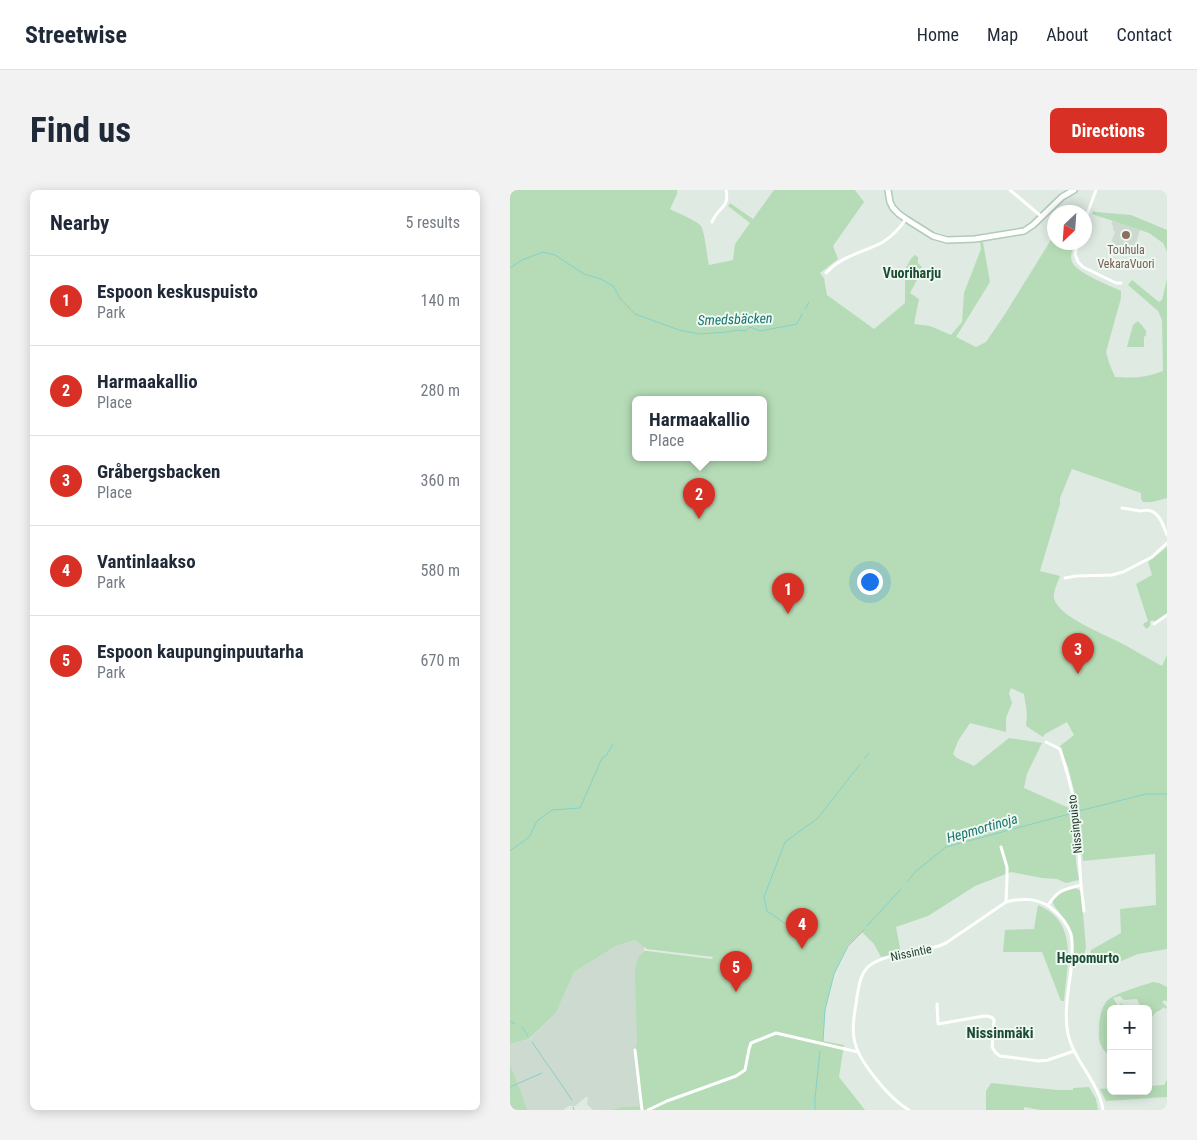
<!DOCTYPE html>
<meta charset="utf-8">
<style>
:root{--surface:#fff;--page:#f2f2f3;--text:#1f2937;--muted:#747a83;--line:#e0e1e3;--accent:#d93025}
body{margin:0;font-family:"Roboto Condensed",sans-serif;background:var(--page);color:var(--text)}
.controls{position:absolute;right:15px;bottom:15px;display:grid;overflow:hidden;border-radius:8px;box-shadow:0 2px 12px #0003}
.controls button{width:45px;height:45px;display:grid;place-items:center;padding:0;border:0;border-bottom:1px solid var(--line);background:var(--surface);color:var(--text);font:25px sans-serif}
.compass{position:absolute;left:537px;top:15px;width:45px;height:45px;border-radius:50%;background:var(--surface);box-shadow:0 2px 12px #0003;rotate:205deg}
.you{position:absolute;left:359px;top:391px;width:18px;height:18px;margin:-12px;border:4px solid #fff;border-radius:50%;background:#1a73e8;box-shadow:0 0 0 8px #1a73e833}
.badge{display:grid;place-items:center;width:32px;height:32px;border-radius:50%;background:var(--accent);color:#fff;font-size:16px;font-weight:700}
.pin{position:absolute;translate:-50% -41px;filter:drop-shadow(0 1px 2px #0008)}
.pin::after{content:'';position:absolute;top:26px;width:18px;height:15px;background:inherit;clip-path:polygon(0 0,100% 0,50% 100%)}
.popup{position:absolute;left:122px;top:206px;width:135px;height:65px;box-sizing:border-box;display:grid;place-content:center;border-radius:8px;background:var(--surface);filter:drop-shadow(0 1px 4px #0005);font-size:16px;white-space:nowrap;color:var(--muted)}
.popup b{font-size:19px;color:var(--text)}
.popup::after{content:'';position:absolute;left:50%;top:100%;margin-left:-10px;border:10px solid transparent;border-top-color:var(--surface)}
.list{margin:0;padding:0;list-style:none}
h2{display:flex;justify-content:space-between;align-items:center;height:65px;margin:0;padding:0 20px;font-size:21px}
h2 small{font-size:16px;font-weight:400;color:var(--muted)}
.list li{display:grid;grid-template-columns:32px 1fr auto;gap:15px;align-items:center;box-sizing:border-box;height:90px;padding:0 20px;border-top:1px solid var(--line)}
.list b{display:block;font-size:19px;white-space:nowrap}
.list p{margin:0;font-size:16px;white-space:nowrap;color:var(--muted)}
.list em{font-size:16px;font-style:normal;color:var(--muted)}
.map{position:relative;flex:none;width:657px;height:920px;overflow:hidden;border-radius:8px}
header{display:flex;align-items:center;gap:30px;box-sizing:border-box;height:70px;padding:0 25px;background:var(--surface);border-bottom:1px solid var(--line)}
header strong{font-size:24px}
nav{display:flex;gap:28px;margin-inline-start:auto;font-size:18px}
.intro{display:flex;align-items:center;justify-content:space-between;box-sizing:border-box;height:120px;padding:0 30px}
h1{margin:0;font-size:35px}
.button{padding:12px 22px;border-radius:8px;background:var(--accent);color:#fff;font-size:18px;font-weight:700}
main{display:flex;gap:30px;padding:0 30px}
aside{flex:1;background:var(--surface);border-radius:8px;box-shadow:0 2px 12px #0003}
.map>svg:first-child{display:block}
.built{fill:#ccdad0}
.green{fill:#b6dcb7;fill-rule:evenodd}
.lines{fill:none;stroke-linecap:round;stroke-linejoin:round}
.stream{stroke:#84d1ca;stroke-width:1}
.secondary-casing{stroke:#b1cabb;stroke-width:8}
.street{stroke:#fff;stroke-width:3}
.secondary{stroke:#fff;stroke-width:5}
.education-dot{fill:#8d6e63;stroke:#eef7f0;stroke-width:2}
.labels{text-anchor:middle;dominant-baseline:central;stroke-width:4;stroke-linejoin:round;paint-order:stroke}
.education-label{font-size:12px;fill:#785e54;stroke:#eef7f0}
.street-label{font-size:12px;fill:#1f3a2c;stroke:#eef7f0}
.neighbourhood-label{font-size:14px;font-weight:bold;fill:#1b4c34;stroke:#eef7f0}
.water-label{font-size:14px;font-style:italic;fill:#19766f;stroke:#eef7f0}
.quarter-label{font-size:15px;font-weight:bold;fill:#1b4c34;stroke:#eef7f0}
</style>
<header>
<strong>Streetwise</strong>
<nav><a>Home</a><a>Map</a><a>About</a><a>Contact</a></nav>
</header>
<div class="intro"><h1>Find us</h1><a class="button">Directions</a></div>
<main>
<aside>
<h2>Nearby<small>5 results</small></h2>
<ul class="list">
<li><span class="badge">1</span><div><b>Espoon keskuspuisto</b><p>Park</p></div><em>140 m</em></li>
<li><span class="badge">2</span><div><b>Harmaakallio</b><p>Place</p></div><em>280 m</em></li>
<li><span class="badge">3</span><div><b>Gråbergsbacken</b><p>Place</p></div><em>360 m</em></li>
<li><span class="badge">4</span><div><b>Vantinlaakso</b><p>Park</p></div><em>580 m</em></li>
<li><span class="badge">5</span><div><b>Espoon kaupunginpuutarha</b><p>Park</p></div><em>670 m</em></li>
</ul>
</aside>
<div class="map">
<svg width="657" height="920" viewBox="0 0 657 920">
<rect width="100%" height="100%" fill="#deeae2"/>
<g class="built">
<polygon points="603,31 630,40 623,64 611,60 603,53 602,50 605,42 603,40 603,36 601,34"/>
<polygon points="125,750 134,756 134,761 129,766 127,852 125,860 131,916 111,917 101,920 83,920 77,914 78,907 76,907 65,916 58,916 53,920 16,920 0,878 0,854 20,849 46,823 64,782 106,756"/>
</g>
<g class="green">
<path d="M0,0H167V4L160,19C167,23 186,30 191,36C195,43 197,67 199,75L223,70L225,54L240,33L218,16L220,13L243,29L264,0H345L354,12L323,56L328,69L310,83L314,88L317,105L364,139L395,113V90H389L390,84C397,80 398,70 405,65L408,67V73L412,77L410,90H407L400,103L409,109L404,134L420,136L441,145L452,132L454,103L471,59L470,52H473L480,92L446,147L466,157L476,152L495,124L544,45V52L558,53L563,56C562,62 560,67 562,72C568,84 599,95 611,101V108L596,162L599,173L605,187C625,188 634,188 653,181L652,130L648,121L618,95L622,90L649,112L652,110L657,89V308L642,312H633L631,309V303L562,279L550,308V314L530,381L550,386C548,392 543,401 544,408C547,427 599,446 615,455C627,462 639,469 652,476L657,465V759L628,764L609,772L582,770L580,766L581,760L611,743L610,719L646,715L645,664L573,671L567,622L568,616L558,577L550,556L564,545L557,532L535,544L533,547L516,536L517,524L514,504L501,498L499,503L502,513L496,528V542L460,533L448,551L443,564L447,568L464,576L499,548L532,553L517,584L514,598L559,618L564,622L566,672L569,690L556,693L547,689L532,688L501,682L465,696L418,726L386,737L391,763L371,767L364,754L352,742L338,755L324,784L315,820L313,851L334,855L329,887L355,920H101L111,917L131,916L125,860L127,852L125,779L129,766L134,761H137L202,769L203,767L137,759L125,750L106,756L64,782L46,823L19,849L0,854ZM125,210H253V268H125Z"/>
<polygon points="583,21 586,22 621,25 657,40 657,62 653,53 639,43 582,24"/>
<polygon points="628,131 634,138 635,140 636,140 636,145 634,147 634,157 617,157 623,135"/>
<polygon points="657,357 657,423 648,431 644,431 642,430 640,432 640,436 636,439 633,434 638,431 626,394 642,385 638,372"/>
<path d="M565,698L571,701L576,757L574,765L565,775H563C563,762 564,748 559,736C556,729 543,716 543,713C542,705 558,700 565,698Z"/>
<path d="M528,715C569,732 557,775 554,811H551L532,762H493L495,740L524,739Z"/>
<path d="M643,792L649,793L657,797V812L655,810L652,812L657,817L655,819L654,817L652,818V819L645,823L638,832V819H632L627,809L614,810L610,806L603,808L608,816L612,813L615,819H601L600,866C590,858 588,851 589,839C589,830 591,819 596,812C603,803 632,796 643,792Z"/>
<polygon points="0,875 9,897 17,920 0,920"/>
<polygon points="657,890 657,907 596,911 590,899 601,898 601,901 638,901 638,896 654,895"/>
<polygon points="481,893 547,900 563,900 563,898 579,897 586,909 588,920 530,920 514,917 514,920 476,920 476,901"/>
</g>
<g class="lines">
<g class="stream">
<polyline points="0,78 12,70 33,62 45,65 74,84 91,89 103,96 111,110 125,124 169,140 190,144 216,142 229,140 235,141 240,137 250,141 287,134 292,124"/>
<polyline points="295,119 299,112"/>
<polyline points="354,569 359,563"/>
<polyline points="569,621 636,604 657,604"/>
<polyline points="0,661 19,647 27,631 42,620 70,618 92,568 96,566 103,554"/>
<polyline points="398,691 406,681 436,657 563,623"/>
<polyline points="357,736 391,699"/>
<polyline points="296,748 257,721 254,707 275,652 308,628 350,574"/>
<polyline points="0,831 5,834"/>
<polyline points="12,837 18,846"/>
<polyline points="313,851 315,820 324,784 338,756 354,740"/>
<polyline points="22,852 62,910"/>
<polyline points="0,897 32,883"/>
<polyline points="63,917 64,920"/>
<polyline points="305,920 305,908 310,861"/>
</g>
<defs>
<polyline id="secondary" points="378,0 380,12 383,18 389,24 396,29 423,46 437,50 465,49 514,41 523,35 552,7 564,0"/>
</defs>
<use href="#secondary" class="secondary-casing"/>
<g class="street">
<polyline points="500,0 532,27"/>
<path d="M202,32C208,17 220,18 216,0"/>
<polyline points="574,33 586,0"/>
<polyline points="568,52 565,64 568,72 573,77 606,93 611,93"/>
<path d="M316,83C332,65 353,63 373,52C382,46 390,38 396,29"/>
<path d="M612,318L631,321C647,317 652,331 657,345"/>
<polyline points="555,388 566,386 602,385 613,382 642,367 657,353"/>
<polyline points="644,434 657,425"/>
<path d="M536,552L550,559L558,586L566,618L571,695C553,700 549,699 538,715"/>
<polyline points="491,657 497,677 497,688 496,712"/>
<polyline points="571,695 574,721"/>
<path d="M427,814L428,834L474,826C478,826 482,826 484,830L482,857L486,863L490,866L529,871L538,870L564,861"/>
<polyline points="125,860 132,920"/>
<polyline points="138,920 157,911 226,886 235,880 239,859 241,853 266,843 348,862"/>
<path d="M399,920C381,910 350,873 345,853C341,839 345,821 347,807C349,796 350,784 359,776C373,764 410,762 429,756L436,753L496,712C510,708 527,708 540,717C549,724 557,733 561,744C563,753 562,762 562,771C560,794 553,820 558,844C564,871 589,892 593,920"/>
</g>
<use href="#secondary" class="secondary"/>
</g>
<circle class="education-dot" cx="616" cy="45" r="5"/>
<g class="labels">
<g class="education-label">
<text x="616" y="60">Touhula<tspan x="616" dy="14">VekaraVuori</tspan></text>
</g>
<g class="street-label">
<text transform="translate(565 634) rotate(-96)">Nissinpuisto</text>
<text transform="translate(401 763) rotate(-12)">Nissintie</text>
</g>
<g class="neighbourhood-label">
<text x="402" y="83">Vuoriharju</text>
<text x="578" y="768">Hepomurto</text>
</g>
<g class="water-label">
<text transform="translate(225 129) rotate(-2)">Smedsbäcken</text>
<text transform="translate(472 638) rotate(-16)">Hepmortinoja</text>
</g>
<g class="quarter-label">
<text x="490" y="843">Nissinmäki</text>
</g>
</g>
</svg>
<div class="controls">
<button>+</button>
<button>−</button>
</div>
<svg class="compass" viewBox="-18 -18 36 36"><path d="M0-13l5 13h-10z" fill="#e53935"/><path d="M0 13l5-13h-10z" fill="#747a83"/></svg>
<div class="you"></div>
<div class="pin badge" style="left:278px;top:424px">1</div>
<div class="pin badge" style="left:189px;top:329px">2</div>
<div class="popup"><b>Harmaakallio</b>Place</div>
<div class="pin badge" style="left:568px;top:484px">3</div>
<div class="pin badge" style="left:292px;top:759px">4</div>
<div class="pin badge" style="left:226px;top:802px">5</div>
</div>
</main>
